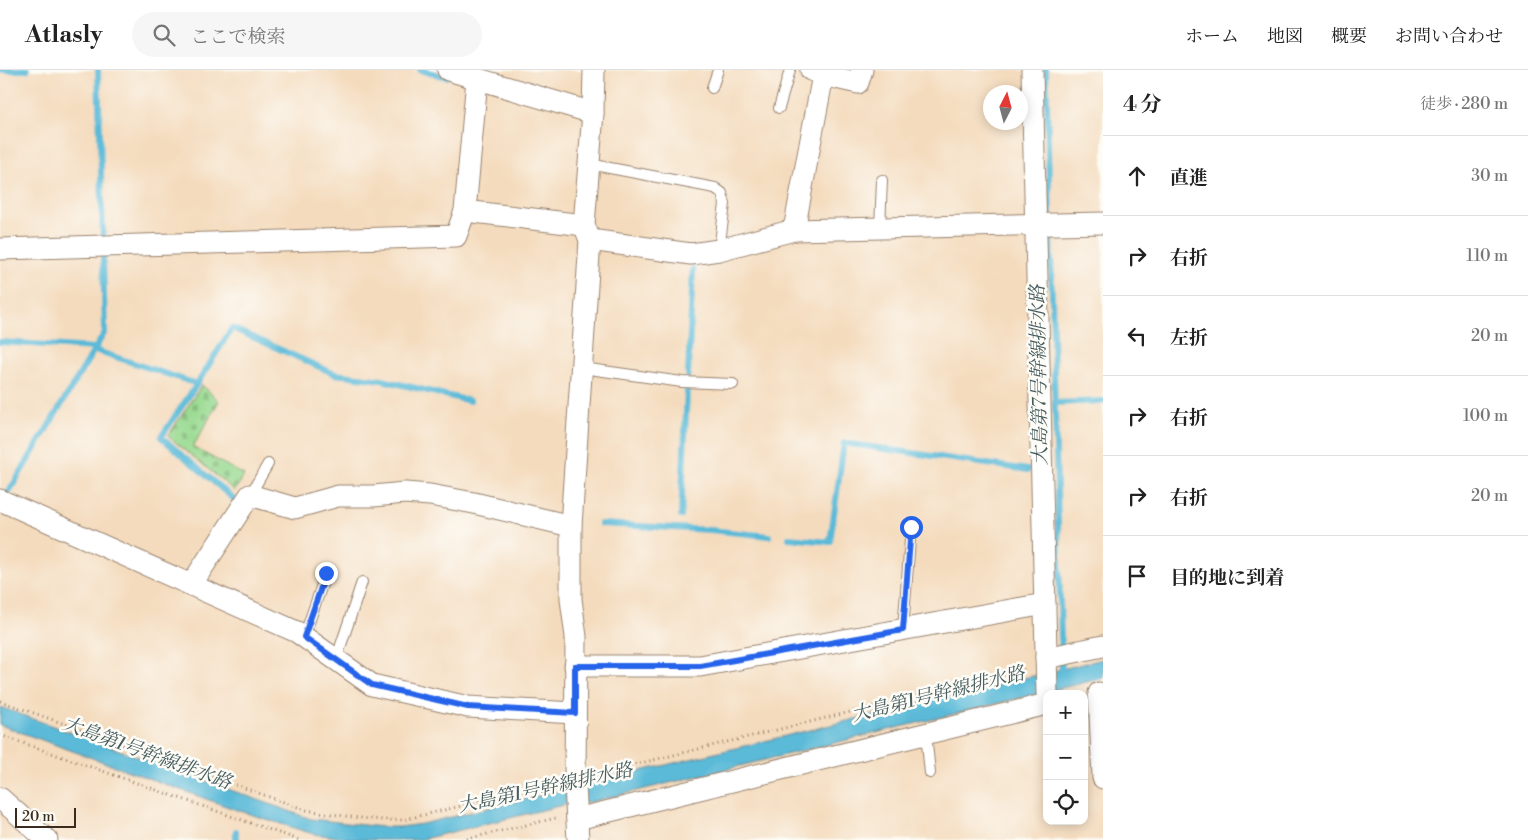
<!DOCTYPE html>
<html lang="ja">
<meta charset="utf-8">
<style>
:root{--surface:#fff;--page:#f6f6f6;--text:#222;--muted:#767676;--line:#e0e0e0}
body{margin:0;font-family:"Libre Bodoni","Noto Serif JP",serif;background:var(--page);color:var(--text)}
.controls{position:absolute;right:15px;bottom:15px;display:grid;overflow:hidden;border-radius:10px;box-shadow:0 2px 12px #0003}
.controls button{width:45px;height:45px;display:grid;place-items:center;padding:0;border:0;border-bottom:1px solid var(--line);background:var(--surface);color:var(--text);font:25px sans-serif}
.compass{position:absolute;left:983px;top:15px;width:45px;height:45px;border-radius:50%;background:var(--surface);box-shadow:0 2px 12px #0003;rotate:6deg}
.scale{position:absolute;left:15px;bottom:12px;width:61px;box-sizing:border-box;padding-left:5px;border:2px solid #3b2a1e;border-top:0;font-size:14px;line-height:18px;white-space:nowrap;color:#3b2a1e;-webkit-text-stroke:4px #fdfcf7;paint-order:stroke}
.stop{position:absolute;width:15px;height:15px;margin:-11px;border:4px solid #2563eb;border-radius:50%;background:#fff}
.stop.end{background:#2563eb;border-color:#fff;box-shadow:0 1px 5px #0008}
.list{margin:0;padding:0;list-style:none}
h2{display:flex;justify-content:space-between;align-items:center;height:65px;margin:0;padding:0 20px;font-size:21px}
h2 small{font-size:16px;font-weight:400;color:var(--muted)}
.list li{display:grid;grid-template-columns:32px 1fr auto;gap:15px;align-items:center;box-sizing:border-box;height:80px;padding:0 20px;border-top:1px solid var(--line)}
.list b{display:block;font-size:19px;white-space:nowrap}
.list em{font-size:16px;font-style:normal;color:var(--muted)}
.icon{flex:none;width:28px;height:28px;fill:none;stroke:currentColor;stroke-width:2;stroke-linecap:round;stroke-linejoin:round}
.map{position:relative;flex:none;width:1103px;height:770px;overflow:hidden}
header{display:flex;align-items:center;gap:30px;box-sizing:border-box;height:70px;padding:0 25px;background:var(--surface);border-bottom:1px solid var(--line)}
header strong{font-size:24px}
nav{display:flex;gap:28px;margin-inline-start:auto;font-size:18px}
.search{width:350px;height:45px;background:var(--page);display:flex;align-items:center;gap:12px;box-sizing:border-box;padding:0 18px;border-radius:28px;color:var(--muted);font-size:19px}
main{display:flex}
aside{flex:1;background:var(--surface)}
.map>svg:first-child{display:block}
.cemetery{fill:url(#cemetery-stones);stroke:#6a8258}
.water{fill:#5abad8;stroke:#4a727b}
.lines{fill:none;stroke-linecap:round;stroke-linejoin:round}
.stream{stroke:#5abad8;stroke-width:6}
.lane-casing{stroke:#98826e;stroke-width:12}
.street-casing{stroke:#98826e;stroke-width:23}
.path{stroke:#98826e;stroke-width:3;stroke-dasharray:1 4;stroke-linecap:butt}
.lane{stroke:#fff;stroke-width:10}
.street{stroke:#fff;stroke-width:21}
.route{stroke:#2563eb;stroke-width:6}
.labels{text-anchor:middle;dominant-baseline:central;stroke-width:5;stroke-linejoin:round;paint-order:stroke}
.water-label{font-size:19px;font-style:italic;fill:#465c5f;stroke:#fdfcf7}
</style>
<header>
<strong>Atlasly</strong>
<div class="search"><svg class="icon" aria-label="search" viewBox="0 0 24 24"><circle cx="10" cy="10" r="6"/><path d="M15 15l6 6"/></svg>ここで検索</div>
<nav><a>ホーム</a><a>地図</a><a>概要</a><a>お問い合わせ</a></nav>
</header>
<main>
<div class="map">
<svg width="1103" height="770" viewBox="0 0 1103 770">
<defs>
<pattern id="cemetery-stones" width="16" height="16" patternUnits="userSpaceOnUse" patternTransform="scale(1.25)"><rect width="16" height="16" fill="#99da91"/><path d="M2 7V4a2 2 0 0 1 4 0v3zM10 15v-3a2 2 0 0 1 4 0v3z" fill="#85bb7d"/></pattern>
</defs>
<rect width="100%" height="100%" fill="#fdfcf7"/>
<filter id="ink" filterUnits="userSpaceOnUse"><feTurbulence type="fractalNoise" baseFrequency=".02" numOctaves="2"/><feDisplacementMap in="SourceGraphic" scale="10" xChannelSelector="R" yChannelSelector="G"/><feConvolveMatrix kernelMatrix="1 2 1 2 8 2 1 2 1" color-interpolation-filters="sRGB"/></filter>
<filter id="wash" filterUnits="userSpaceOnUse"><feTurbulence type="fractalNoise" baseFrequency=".0096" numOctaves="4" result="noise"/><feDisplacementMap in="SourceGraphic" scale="20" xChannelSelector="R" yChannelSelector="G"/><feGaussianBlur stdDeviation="1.12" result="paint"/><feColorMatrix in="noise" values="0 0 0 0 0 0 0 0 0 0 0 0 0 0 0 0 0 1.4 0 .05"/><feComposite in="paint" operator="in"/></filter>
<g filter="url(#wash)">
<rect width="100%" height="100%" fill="#f4dbbd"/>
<polygon class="cemetery" points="202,315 219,331 193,377 244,405 235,421 168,366"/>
<polygon class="water" points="1103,589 1103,608 591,732 563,735 419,770 361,770 313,764 237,740 0,655 0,637 311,749 382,757 400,757 422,754"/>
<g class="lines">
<g class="stream">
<polyline points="0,0 27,0"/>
<polyline points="98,0 103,169"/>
<polyline points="420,0 447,7"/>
<polyline points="1046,0 1062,606"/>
<polyline points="0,272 95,278"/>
<polyline points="94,280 197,314 232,258 335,304 382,310 470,331"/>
<polyline points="688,305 693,199"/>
<polyline points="197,314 161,367 235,430"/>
<polyline points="1055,333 1103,331"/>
<polyline points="7,425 105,262 103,187"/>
<polyline points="681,446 687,321"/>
<polyline points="601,454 710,460 769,466"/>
<polyline points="789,468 830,472 844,373 1028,400"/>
<polyline points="236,770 236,761"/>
</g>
</g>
</g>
<g filter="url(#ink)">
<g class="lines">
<defs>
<g id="lane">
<polyline points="712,18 718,0"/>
<polyline points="779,38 790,0"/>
<polyline points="589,94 715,118 722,123 725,134 719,180"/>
<polyline points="880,158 882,110"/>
<polyline points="582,298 682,312 733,314"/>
<polyline points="250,425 268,394"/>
<polyline points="903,560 911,457"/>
<polyline points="304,567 326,503"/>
<polyline points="336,590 362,512"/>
<polyline points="926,664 930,703"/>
</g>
<g id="street">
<polyline points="448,0 593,43"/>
<polyline points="1032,0 1047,624"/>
<polyline points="823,5 858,13 862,0"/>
<polyline points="465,141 477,9"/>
<polyline points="794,160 823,5 811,0"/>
<polyline points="590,170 691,184 719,180 794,160 1103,153"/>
<polyline points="0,179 456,166 465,141 584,155"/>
<polyline points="0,430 297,562 372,615 468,637 575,643"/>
<polyline points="191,515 250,425 295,438 338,426 373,426 405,423 430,425 474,433 571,456"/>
<polyline points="1046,588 1103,576"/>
<polyline points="575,596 700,596 1045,534"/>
<polyline points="1099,623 1103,708"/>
<polyline points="0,728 47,770"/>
<polyline points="577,749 1047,634"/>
<polyline points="578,770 575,715 576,567 571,529 571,456 590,170 584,155 593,43 594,0"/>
</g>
</defs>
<use href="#lane" class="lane-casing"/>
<use href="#street" class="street-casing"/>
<g class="path">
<path d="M0,631L306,740C338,745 370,751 403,750L556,713"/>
<polyline points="0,665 299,770"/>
<polyline points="596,704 1027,599"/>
<polyline points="462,770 556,748"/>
</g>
<use href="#lane" class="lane"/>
<use href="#street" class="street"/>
</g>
</g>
<g class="lines" filter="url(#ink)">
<polyline class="route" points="326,503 304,567 372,615 468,637 575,643 575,596 700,596 903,560 911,457"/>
</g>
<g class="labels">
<g class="water-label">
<text transform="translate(1039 305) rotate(-91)">大島第7号幹線排水路</text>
<text transform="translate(938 624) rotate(-14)">大島第1号幹線排水路</text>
<text transform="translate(147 683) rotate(20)">大島第1号幹線排水路</text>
<text transform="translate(545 718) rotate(-12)">大島第1号幹線排水路</text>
</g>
</g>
</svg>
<div class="controls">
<button>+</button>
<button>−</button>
<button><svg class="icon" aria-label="locate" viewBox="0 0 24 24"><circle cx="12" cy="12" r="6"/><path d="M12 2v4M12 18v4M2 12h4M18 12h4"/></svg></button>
</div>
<svg class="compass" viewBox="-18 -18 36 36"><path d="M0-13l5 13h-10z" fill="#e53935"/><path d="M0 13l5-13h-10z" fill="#767676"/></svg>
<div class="scale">20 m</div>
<div class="stop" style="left:911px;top:457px"></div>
<div class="stop end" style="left:326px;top:503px"></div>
</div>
<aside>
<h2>4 分<small>徒歩 · 280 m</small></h2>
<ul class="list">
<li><svg class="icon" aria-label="ahead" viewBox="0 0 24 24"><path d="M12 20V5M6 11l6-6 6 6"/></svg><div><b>直進</b></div><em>30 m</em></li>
<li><svg class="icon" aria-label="right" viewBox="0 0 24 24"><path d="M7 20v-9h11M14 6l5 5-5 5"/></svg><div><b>右折</b></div><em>110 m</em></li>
<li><svg class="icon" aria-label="left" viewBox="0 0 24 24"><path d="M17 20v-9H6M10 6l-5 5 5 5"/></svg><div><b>左折</b></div><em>20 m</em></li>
<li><svg class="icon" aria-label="right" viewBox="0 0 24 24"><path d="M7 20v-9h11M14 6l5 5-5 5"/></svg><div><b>右折</b></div><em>100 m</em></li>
<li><svg class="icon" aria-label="right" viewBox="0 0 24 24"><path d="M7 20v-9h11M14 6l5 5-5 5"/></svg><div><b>右折</b></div><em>20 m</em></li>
<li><svg class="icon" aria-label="arrive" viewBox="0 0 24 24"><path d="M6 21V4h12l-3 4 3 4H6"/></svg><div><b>目的地に到着</b></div></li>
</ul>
</aside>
</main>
